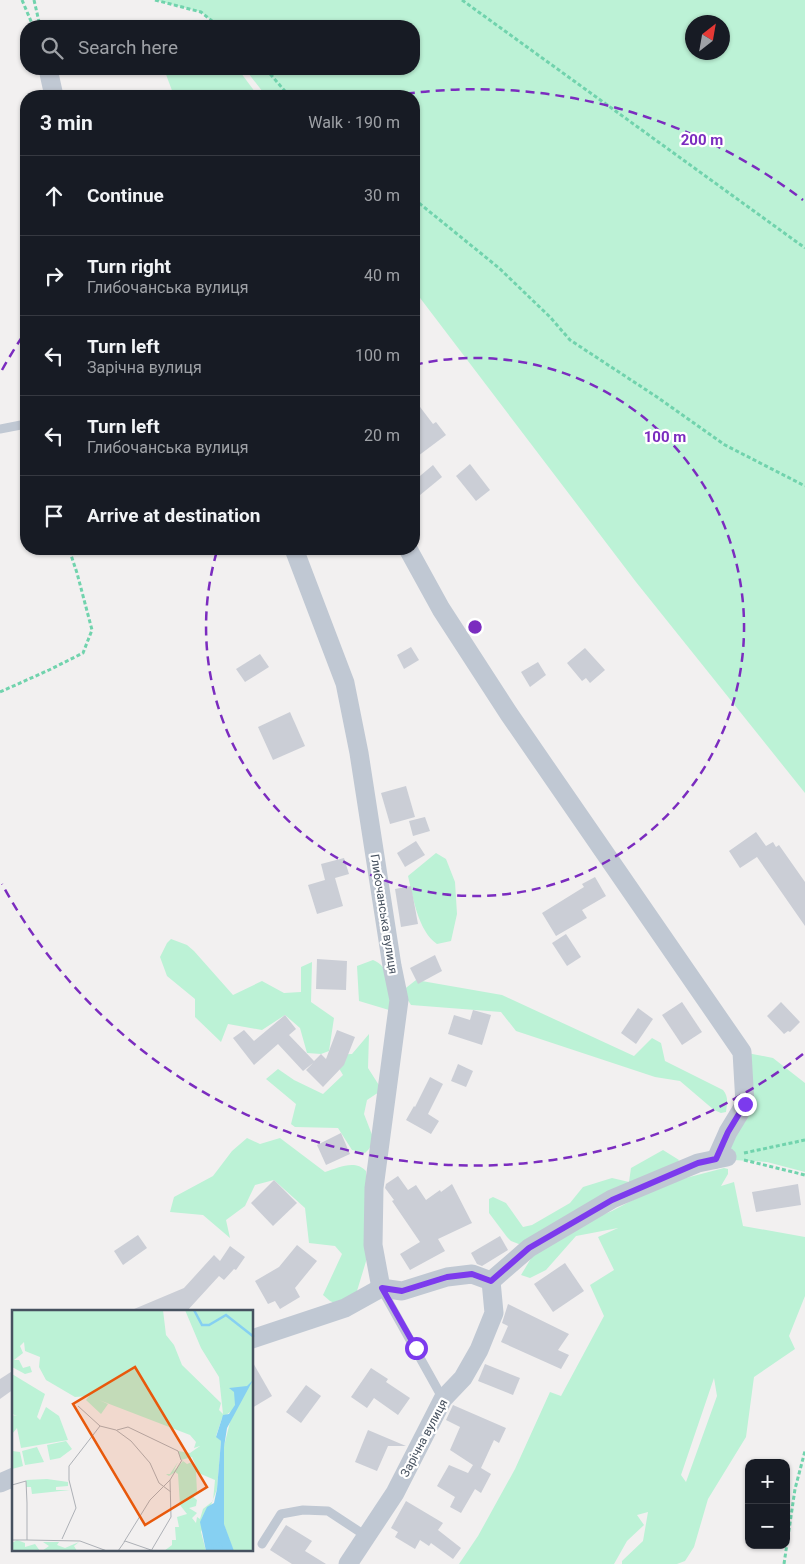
<!DOCTYPE html>
<meta charset="utf-8">
<style>
:root{--surface:#171b24;--page:#20242c;--text:#f1f3f6;--muted:#9ea1a6;--line:#363941}
body{margin:0;font-family:Roboto,sans-serif;background:var(--page);color:var(--text)}
.controls{position:absolute;right:15px;bottom:15px;display:grid;overflow:hidden;border-radius:10px;box-shadow:0 1px 4px #0004}
.controls button{width:45px;height:45px;display:grid;place-items:center;padding:0;border:0;border-bottom:1px solid var(--line);background:var(--surface);color:var(--text);font:25px sans-serif}
.compass{position:absolute;left:685px;top:15px;width:45px;height:45px;border-radius:50%;background:var(--surface);box-shadow:0 1px 4px #0004;rotate:31deg}
.stop{position:absolute;width:15px;height:15px;margin:-11px;border:4px solid #7c3aed;border-radius:50%;background:#fff}
.stop.end{background:#7c3aed;border-color:#fff;box-shadow:0 1px 5px #0008}
.list{margin:0;padding:0;list-style:none}
h2{display:flex;justify-content:space-between;align-items:center;height:65px;margin:0;padding:0 20px;font-size:21px}
h2 small{font-size:16px;font-weight:400;color:var(--muted)}
.list li{display:grid;grid-template-columns:32px 1fr auto;gap:15px;align-items:center;box-sizing:border-box;height:80px;padding:0 20px;border-top:1px solid var(--line)}
.list b{display:block;font-size:19px;white-space:nowrap}
.list p{margin:0;font-size:16px;white-space:nowrap;color:var(--muted)}
.list em{font-size:16px;font-style:normal;color:var(--muted)}
.icon{flex:none;width:28px;height:28px;fill:none;stroke:currentColor;stroke-width:2;stroke-linecap:round;stroke-linejoin:round}
.map{position:relative;flex:none;width:805px;height:1564px;overflow:hidden}
.search{position:absolute;background:var(--surface);box-shadow:0 1px 4px #0004;left:20px;top:20px;width:400px;height:55px;display:flex;align-items:center;gap:12px;box-sizing:border-box;padding:0 18px;border-radius:20px;color:var(--muted);font-size:19px}
.panel{position:absolute;background:var(--surface);box-shadow:0 1px 4px #0004;left:20px;top:90px;width:400px;height:465px;border-radius:20px}
.map>svg:first-child{display:block}
.green{fill:#bcf2d6;fill-rule:evenodd}
.building{fill:#cbced6}
.lines{fill:none;stroke-linecap:round;stroke-linejoin:round}
.path{stroke:#71d3ad;stroke-width:3;stroke-dasharray:4 2.5;stroke-linecap:butt}
.service{stroke:#c0c8d3;stroke-width:9}
.minor{stroke:#c0c8d3;stroke-width:19}
.route{stroke:#7c3aed;stroke-width:6}
.ring{fill:none;stroke:#7b2cbf;stroke-width:2.5;stroke-dasharray:9 6}
.labels{text-anchor:middle;dominant-baseline:central;stroke-width:4.5;stroke-linejoin:round;paint-order:stroke}
.street-label{font-size:12px;fill:#46515f;stroke:#fff}
.inset-river{fill:none;stroke:#86d0f2;stroke-width:2.5}
.inset-road{fill:none;stroke:#adb0b6;stroke-width:1}
.view{fill:#e8590c;fill-opacity:0.15;stroke:#e8590c;stroke-width:2.5}
.inset-edge{fill:none;stroke:#46515f;stroke-width:2.5}
.centre{fill:#7b2cbf;stroke:#fff;stroke-width:2.5}
.ring-label{font-size:15px;text-anchor:middle;font-weight:bold;fill:#7b2cbf;stroke:#fff;stroke-width:4.5;stroke-linejoin:round;paint-order:stroke}
</style>
<div class="map">
<svg width="805" height="1564" viewBox="0 0 805 1564">
<rect width="100%" height="100%" fill="#f2f0f0"/>
<g class="green">
<path d="M155,0H805V793L636,582L414,290V96H266L245,69H414V26H218L201,12ZM692,22H722V52H692Z"/>
<polygon points="164,69 238,69 258,96 174,96"/>
<path d="M436,853L446,859L455,882L457,914L451,941L437,944C418,931 413,897 408,876Z"/>
<polygon points="171,939 187,945 194,951 233,995 262,981 284,993 301,992 301,967 312,962 311,1002 334,1018 329,1051 321,1054 307,1053 300,1028 285,1015 262,1030 228,1024 221,1042 195,1017 195,999 167,976 160,957 167,943"/>
<path d="M373,960C388,965 393,988 399,1000L389,1010L359,1001L357,966Z"/>
<path d="M416,980L502,995L634,1056L652,1038L661,1043L665,1061L723,1090C729,1097 727,1104 726,1112L721,1113L714,1110L680,1081L655,1077L516,1031L501,1012L411,1005L402,991Z"/>
<polygon points="369,1034 368,1068 382,1090 367,1100 364,1114 374,1140 369,1149 365,1153 352,1150 338,1128 295,1127 291,1124 296,1104 266,1079 278,1069 294,1080 323,1094 343,1075 331,1055 352,1054"/>
<polygon points="742,1052 773,1058 805,1083 805,1172 767,1162 716,1159 745,1104"/>
<path d="M247,1138L260,1144L280,1138L325,1172C338,1168 355,1159 366,1171L367,1258L357,1291L339,1305L330,1301L323,1295L342,1254L335,1246L309,1243L305,1208L274,1180L255,1185L245,1206L226,1220L230,1238L203,1215L170,1212L174,1197L213,1176L232,1151Z"/>
<polygon points="663,1150 679,1160 672,1171 529,1248 511,1241 507,1237 489,1213 489,1199 493,1197 506,1203 523,1227 532,1225 570,1203 583,1187 612,1178 629,1182 631,1168"/>
<path d="M724,1168L728,1169V1174L721,1186L734,1182L743,1226L805,1237V1296L789,1336L795,1349L754,1377L746,1437L708,1499L694,1547L685,1561L677,1564H622V1561L643,1541L648,1512L637,1515L644,1525L627,1541L614,1564H459L478,1536L515,1469L550,1392L561,1396L604,1316L590,1285L614,1270L598,1237L618,1228L576,1236L546,1270L530,1278L521,1275L536,1250L577,1225L612,1211L663,1184ZM714,1378L717,1396L686,1482L681,1475Z"/>
</g>
<g class="building">
<polygon points="414,399 433,424 436,422 446,435 414,459"/>
<polygon points="470,464 490,490 476,501 456,476"/>
<polygon points="433,465 442,477 414,500 414,481"/>
<polygon points="411,647 419,660 404,669 397,655"/>
<polygon points="585,648 605,670 590,683 586,678 582,681 567,663"/>
<polygon points="260,654 269,667 245,682 236,669"/>
<polygon points="538,662 546,675 530,687 521,672"/>
<polygon points="290,712 305,746 273,760 258,727"/>
<polygon points="406,786 415,817 390,824 381,793"/>
<polygon points="425,817 430,831 413,836 409,821"/>
<polygon points="756,832 766,846 773,842 776,847 779,845 805,882 805,926 757,857 740,868 729,851"/>
<polygon points="416,841 425,855 405,867 397,853"/>
<polygon points="344,858 349,874 335,878 343,906 317,914 308,885 325,880 321,864"/>
<polygon points="595,877 606,896 582,910 587,918 556,936 542,913 584,887 582,884"/>
<polygon points="411,886 418,924 401,927 395,889"/>
<polygon points="566,934 581,957 567,966 552,943"/>
<polygon points="435,955 442,971 418,984 410,968"/>
<polygon points="317,959 347,961 346,990 316,989"/>
<polygon points="682,1002 702,1032 682,1045 662,1015"/>
<polygon points="781,1002 800,1022 790,1032 788,1031 784,1034 767,1016"/>
<polygon points="638,1008 653,1019 636,1044 621,1033"/>
<polygon points="473,1010 491,1015 482,1045 448,1034 454,1015 470,1020"/>
<polygon points="285,1015 296,1029 289,1035 314,1061 321,1054 326,1059 337,1030 355,1037 344,1065 323,1087 306,1070 313,1063 303,1071 278,1044 254,1065 233,1038 244,1030 254,1041"/>
<polygon points="458,1064 473,1071 466,1087 451,1081"/>
<polygon points="430,1077 443,1084 428,1114 439,1121 431,1134 406,1120 414,1106 415,1107"/>
<polygon points="341,1133 350,1154 326,1165 317,1145"/>
<polygon points="398,1176 408,1190 416,1185 426,1200 440,1190 441,1192 452,1184 472,1223 438,1239 445,1251 410,1270 400,1254 420,1242 392,1201 394,1200 385,1188 386,1184"/>
<polygon points="274,1180 297,1203 273,1226 251,1203"/>
<polygon points="798,1184 801,1205 756,1212 752,1192"/>
<polygon points="138,1235 147,1248 123,1265 114,1251"/>
<polygon points="500,1236 508,1250 482,1266 477,1264 471,1253"/>
<polygon points="297,1245 317,1261 295,1288 300,1297 280,1309 275,1301 268,1304 255,1281 279,1267"/>
<polygon points="230,1246 245,1257 236,1270 234,1269 224,1280 219,1276 186,1312 127,1312 184,1288 214,1255 220,1261"/>
<polygon points="565,1263 584,1291 553,1312 534,1284"/>
<polygon points="508,1304 569,1334 558,1350 569,1355 561,1369 501,1342 508,1326 502,1323"/>
<polygon points="252,1361 272,1396 252,1408"/>
<polygon points="485,1364 520,1378 513,1395 478,1381"/>
<polygon points="371,1368 388,1379 386,1382 410,1398 398,1415 374,1398 367,1408 351,1397"/>
<polygon points="14,1370 14,1389 0,1399 0,1379"/>
<polygon points="306,1385 321,1396 301,1423 286,1412"/>
<polygon points="453,1405 506,1428 499,1443 494,1440 481,1468 491,1474 481,1493 475,1489 461,1513 450,1507 455,1497 437,1486 449,1465 468,1473 473,1465 450,1450 460,1427 446,1420"/>
<polygon points="368,1430 406,1446 388,1446 377,1471 355,1462"/>
<polygon points="406,1501 443,1523 438,1530 461,1548 453,1559 431,1543 429,1546 420,1540 415,1549 395,1537 398,1532 391,1528"/>
<polygon points="286,1525 312,1541 305,1551 326,1564 292,1564 270,1550"/>
</g>
<g class="lines">
<g class="path">
<polyline points="22,0 33,26"/>
<polyline points="34,0 40,26"/>
<polyline points="155,0 201,12 218,26"/>
<polyline points="462,0 805,248"/>
<polyline points="266,69 289,96"/>
<polyline points="414,199 499,268 550,317 570,340 657,397 725,445 805,486"/>
<polyline points="0,692 49,670 83,653 92,630 77,573 69,549"/>
<polyline points="744,1153 805,1140"/>
<polyline points="744,1160 805,1175"/>
<polyline points="784,1564 795,1489 805,1451"/>
</g>
<g class="service">
<polyline points="0,429 26,424"/>
<polyline points="381,1288 443,1399"/>
<polyline points="262,1544 281,1514 303,1510 328,1511 366,1536"/>
</g>
<g class="minor">
<polyline points="48,69 54,96"/>
<polyline points="294,549 345,683 359,753 392,966 399,1000 374,1188 373,1245 381,1288"/>
<polyline points="408,549 441,609 509,714 742,1052 745,1104 728,1132 716,1159"/>
<polyline points="252,1339 345,1308 381,1288 402,1291 447,1277 472,1274 491,1281"/>
<polyline points="0,1483 14,1477"/>
<polyline points="348,1564 395,1493 443,1399 463,1378 479,1350 494,1313 491,1281 529,1248 612,1199 698,1163 727,1157"/>
</g>
</g>
<g class="lines">
<polyline class="route" points="416,1348 382,1288 402,1291 447,1277 472,1274 491,1281 529,1248 612,1200 698,1163 716,1159 728,1132 745,1104"/>
</g>
<g class="ring">
<path d="M414 365A269 269 0 1 1 217 551"/>
<path d="M803 1054A538 538 0 0 1 2 884M2 370A538 538 0 0 1 24 334M391 96A538 538 0 0 1 803 200"/>
</g>
<g class="labels">
<g class="street-label">
<text transform="translate(384 914) rotate(81)">Глибочанська вулиця</text>
<text transform="translate(424 1438) rotate(-62)">Зарічна вулиця</text>
</g>
</g>
<g transform="translate(12 1310)">
<rect width="241" height="241" fill="#f2f0f0"/>
<path d="M0,0H151L154,25L162,35L170,55L209,93L207,100L211,104L207,67L189,38L173,0H241V241L221,240L211,212L212,136L221,100L210,108L204,126L209,131L205,179L189,222L194,241H152L160,235V230H164L163,217H167L165,207L175,204L168,195L166,164L163,162L157,166L154,164H158L166,152L161,162L171,151L175,154L180,152L186,161L180,147L169,150L166,141L178,143L188,136L182,138L184,132L178,125L87,90L96,94L89,104L74,90L77,86L63,87L34,70L27,57L28,47L13,41L12,32L8,36L11,43L2,50H7L11,58L18,56L20,62L13,64L0,57ZM184,162L203,170L201,191L191,199L188,209L185,207L184,213L180,208L185,203L177,198L184,196L185,190L180,186L185,183ZM0,64L33,84L25,107L28,110L34,97L47,106L56,130L9,138L5,118L0,124V105L5,106L0,104ZM54,131L60,139L48,148L38,150L35,135ZM25,137L32,152L13,155L10,141ZM0,141L8,142L11,156L0,159ZM35,169L56,172V176L44,177V180H58L20,184L19,177H14V170ZM5,230L13,233V237L23,234L28,241H0V233ZM31,232H47L45,235L53,238L67,232L62,236L65,241H30L37,236Z" fill="#bcf2d6" fill-rule="evenodd"/>
<path d="M241,70L215,118L212,137V214L222,241H194L188,212L195,197L202,193L205,179L209,131L204,127L211,105L217,104L223,95L222,82L217,78L235,76Z" fill="#86d0f2"/>
<path class="inset-river" d="M182,0L190,15H197L214,5L242,27M200,241L201,235L208,234L210,241"/>
<path class="inset-road" d="M66,96L88,116L104,120L119,131L138,153L147,173L159,182M105,120L116,117L166,141L169,150M0,175L14,171L15,193V230H0M50,229L64,198L57,170V156L88,116M15,230L68,231L95,241M112,232L138,190L158,170M106,241L113,231L139,240M139,241L159,207L158,170L170,150"/>
<path class="view" d="M123,57L195,177L133,215L61,94Z"/>
<rect width="241" height="241" class="inset-edge"/>
</g>
<circle cx="475" cy="627" r="8" class="centre"/>
<g class="ring-label">
<text x="702" y="145">200 m</text>
<text x="665" y="442">100 m</text>
</g>
</svg>
<div class="controls">
<button>+</button>
<button>−</button>
</div>
<svg class="compass" viewBox="-18 -18 36 36"><path d="M0-13l5 13h-10z" fill="#e53935"/><path d="M0 13l5-13h-10z" fill="#9ea1a6"/></svg>
<div class="stop" style="left:416px;top:1348px"></div>
<div class="stop end" style="left:745px;top:1104px"></div>
<div class="search"><svg class="icon" aria-label="search" viewBox="0 0 24 24"><circle cx="10" cy="10" r="6"/><path d="M15 15l6 6"/></svg>Search here</div>
<section class="panel">
<h2>3 min<small>Walk · 190 m</small></h2>
<ul class="list">
<li><svg class="icon" aria-label="ahead" viewBox="0 0 24 24"><path d="M12 20V5M6 11l6-6 6 6"/></svg><div><b>Continue</b></div><em>30 m</em></li>
<li><svg class="icon" aria-label="right" viewBox="0 0 24 24"><path d="M7 20v-9h11M14 6l5 5-5 5"/></svg><div><b>Turn right</b><p>Глибочанська вулиця</p></div><em>40 m</em></li>
<li><svg class="icon" aria-label="left" viewBox="0 0 24 24"><path d="M17 20v-9H6M10 6l-5 5 5 5"/></svg><div><b>Turn left</b><p>Зарічна вулиця</p></div><em>100 m</em></li>
<li><svg class="icon" aria-label="left" viewBox="0 0 24 24"><path d="M17 20v-9H6M10 6l-5 5 5 5"/></svg><div><b>Turn left</b><p>Глибочанська вулиця</p></div><em>20 m</em></li>
<li><svg class="icon" aria-label="arrive" viewBox="0 0 24 24"><path d="M6 21V4h12l-3 4 3 4H6"/></svg><div><b>Arrive at destination</b></div></li>
</ul>
</section>
</div>
